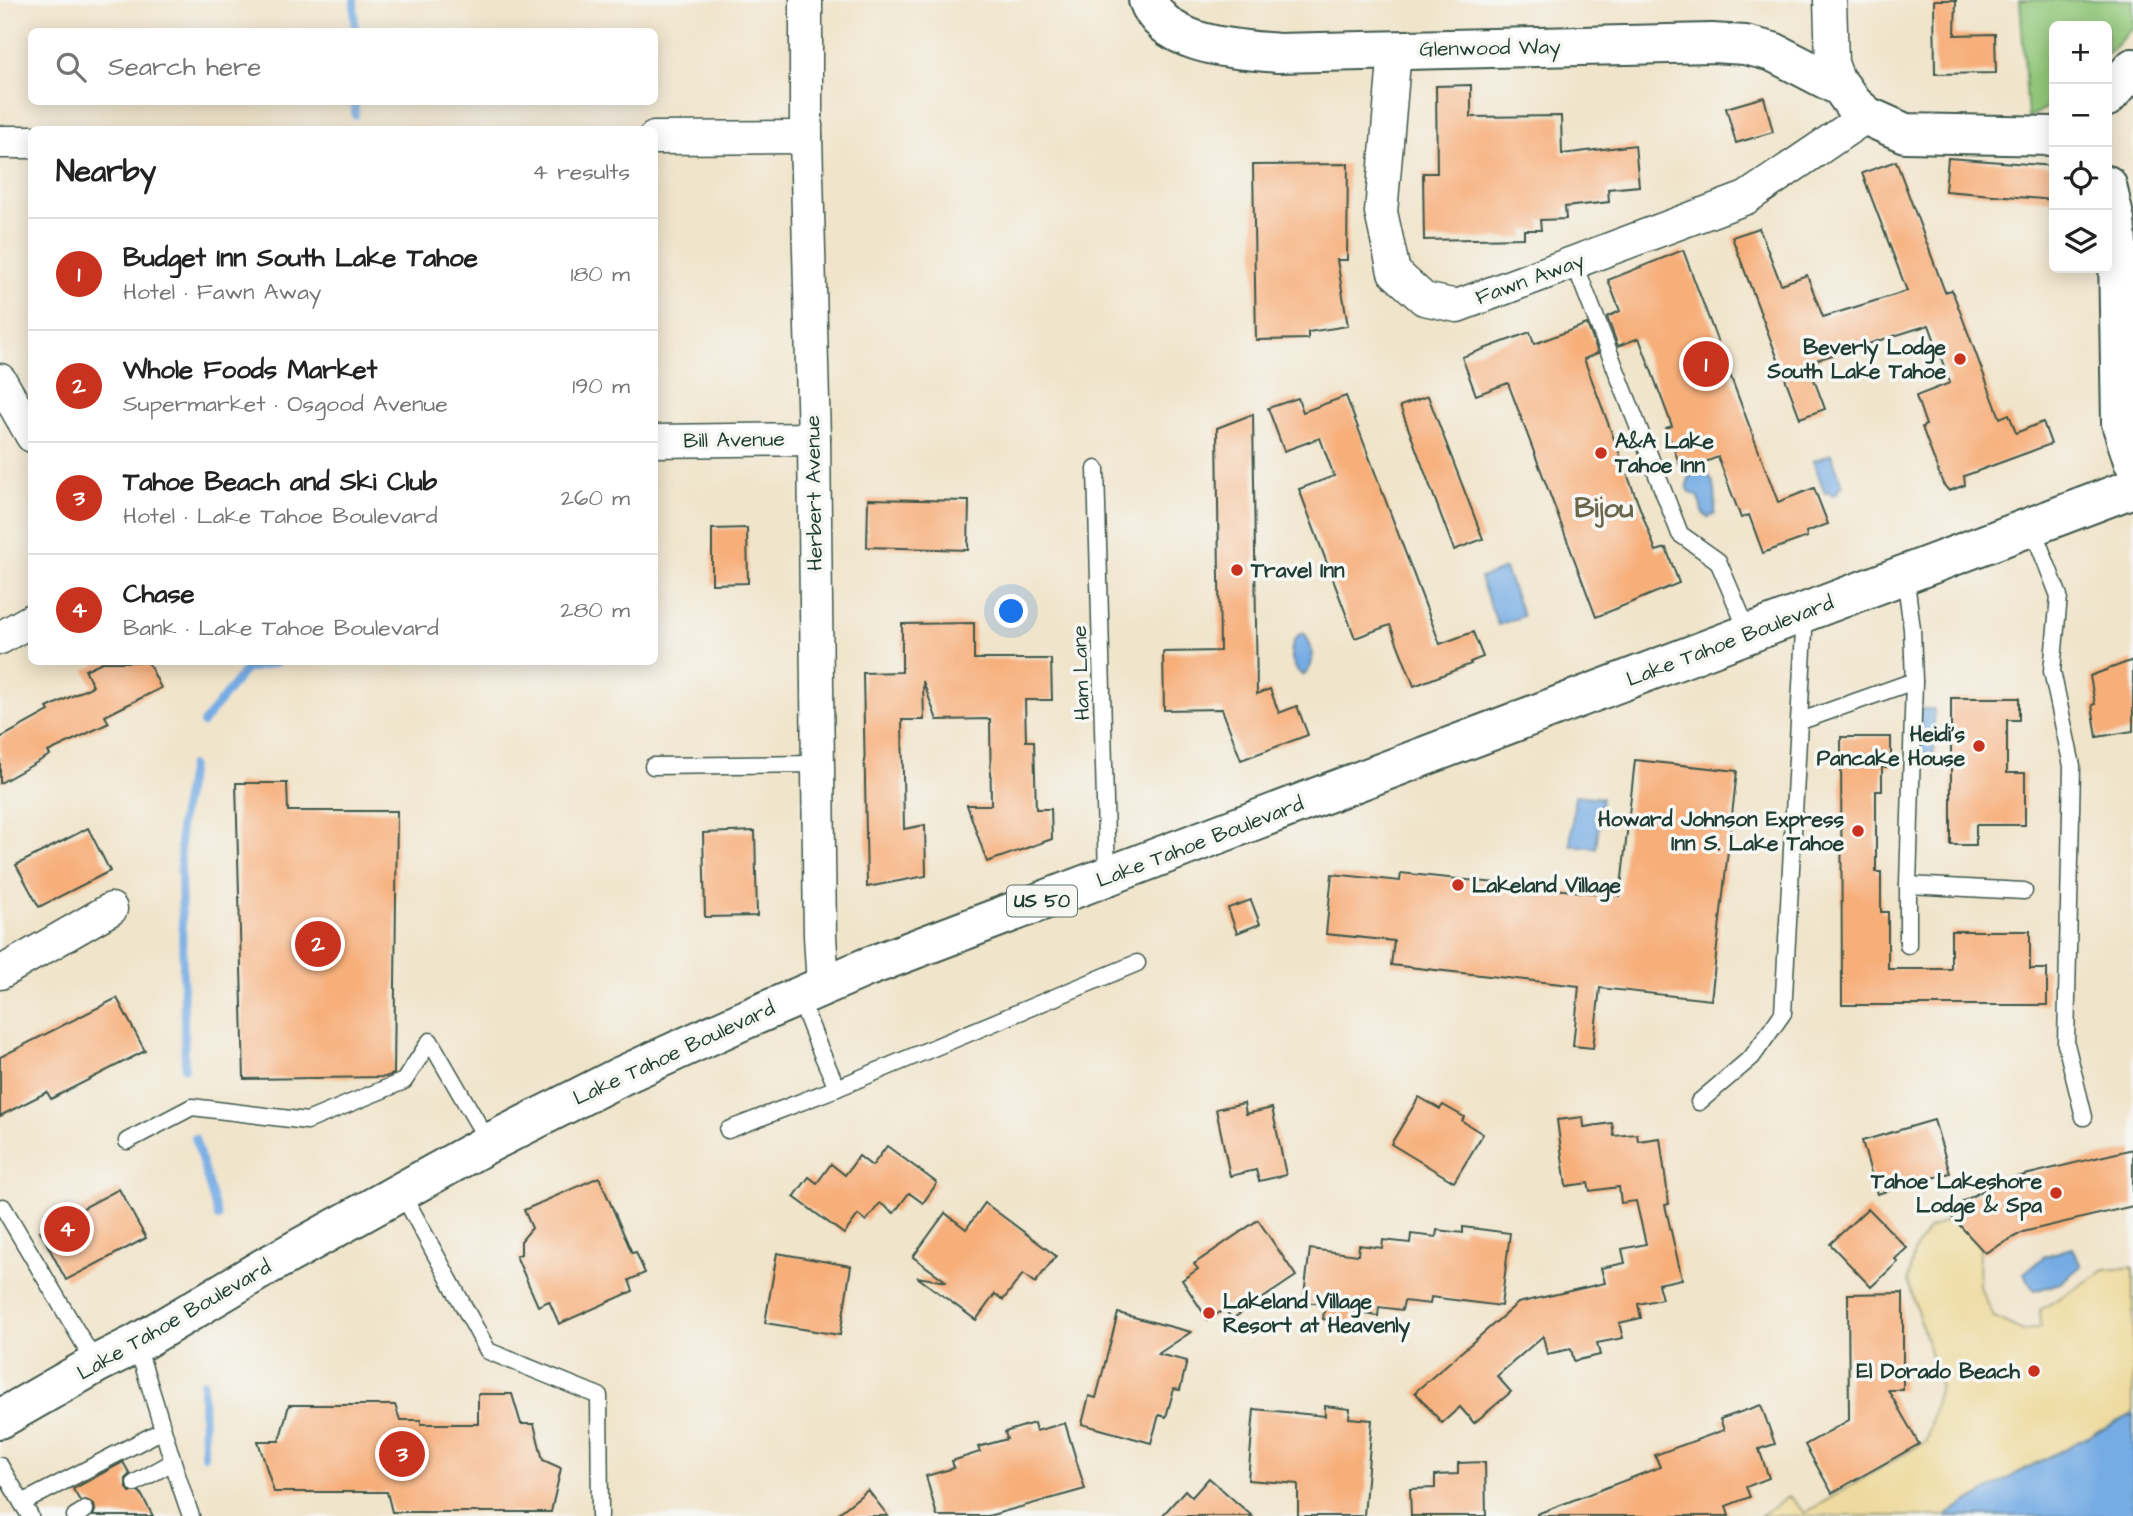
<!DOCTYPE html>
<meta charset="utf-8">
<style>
:root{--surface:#fff;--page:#f6f6f6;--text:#222;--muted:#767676;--line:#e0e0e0;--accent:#c8321e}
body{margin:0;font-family:"Architects Daughter",sans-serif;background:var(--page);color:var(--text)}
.controls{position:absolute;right:21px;top:21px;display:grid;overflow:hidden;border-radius:10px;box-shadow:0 4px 18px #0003}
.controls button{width:63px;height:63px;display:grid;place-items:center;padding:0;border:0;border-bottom:2px solid var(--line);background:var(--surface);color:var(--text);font:35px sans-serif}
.you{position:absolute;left:1012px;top:612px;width:24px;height:24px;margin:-18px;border:5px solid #fff;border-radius:50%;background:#1a73e8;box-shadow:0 0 0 10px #1a73e833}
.badge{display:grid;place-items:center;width:46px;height:46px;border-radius:50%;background:var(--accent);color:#fff;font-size:23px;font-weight:700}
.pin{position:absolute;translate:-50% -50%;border:4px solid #fff;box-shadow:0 2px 7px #0006}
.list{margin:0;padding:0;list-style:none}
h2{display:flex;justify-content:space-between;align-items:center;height:91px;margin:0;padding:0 28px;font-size:30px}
h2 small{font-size:23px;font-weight:400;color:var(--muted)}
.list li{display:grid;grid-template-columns:46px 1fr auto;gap:21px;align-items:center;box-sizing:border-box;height:112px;padding:0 28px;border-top:2px solid var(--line)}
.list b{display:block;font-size:26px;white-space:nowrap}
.list p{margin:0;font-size:23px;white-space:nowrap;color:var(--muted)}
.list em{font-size:23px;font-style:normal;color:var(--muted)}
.icon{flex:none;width:38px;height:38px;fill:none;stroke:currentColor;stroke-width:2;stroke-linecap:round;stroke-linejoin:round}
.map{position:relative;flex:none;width:2133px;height:1516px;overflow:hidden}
.search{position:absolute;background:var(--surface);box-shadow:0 4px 18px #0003;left:28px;top:28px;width:630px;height:77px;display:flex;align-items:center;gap:18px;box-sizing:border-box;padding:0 24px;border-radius:10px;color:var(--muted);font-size:26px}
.panel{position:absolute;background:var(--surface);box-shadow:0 4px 18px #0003;left:28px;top:126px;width:630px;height:539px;border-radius:10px}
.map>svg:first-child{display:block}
.green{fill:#92c87a;stroke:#588257;stroke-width:2}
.sand{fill:#eeda9e;stroke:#868c69;stroke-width:2}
.water{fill:#76ace4;stroke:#4a748c;stroke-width:2}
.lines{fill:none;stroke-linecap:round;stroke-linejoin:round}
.stream{stroke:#76ace4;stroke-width:8}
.building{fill:#f7af7a}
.service-casing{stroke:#3e564a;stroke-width:19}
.minor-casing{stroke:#3e564a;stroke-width:35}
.tertiary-casing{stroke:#3e564a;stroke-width:42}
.trunk-casing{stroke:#3e564a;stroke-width:42}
.service{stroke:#fff;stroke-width:16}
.minor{stroke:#fff;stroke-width:32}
.tertiary{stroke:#fff;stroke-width:38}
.trunk{stroke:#fff;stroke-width:38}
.poi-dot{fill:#c8321e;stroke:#f6f6f2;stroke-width:2.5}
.labels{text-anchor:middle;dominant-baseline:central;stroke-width:7;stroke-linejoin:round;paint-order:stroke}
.shield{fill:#f6f6f2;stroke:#60746d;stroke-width:2}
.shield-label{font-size:19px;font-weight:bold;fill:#1f3d34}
.street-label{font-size:21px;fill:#1f3d34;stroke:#f6f6f2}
.poi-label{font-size:21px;font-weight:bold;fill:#1f3d34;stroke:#f6f6f2;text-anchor:end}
.district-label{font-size:28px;font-weight:bold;fill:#6b654c;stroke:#f6f6f2}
</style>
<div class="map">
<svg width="2133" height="1516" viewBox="0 0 2133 1516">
<rect width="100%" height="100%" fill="#f6f6f2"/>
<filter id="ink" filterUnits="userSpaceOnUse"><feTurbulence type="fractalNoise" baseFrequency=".0143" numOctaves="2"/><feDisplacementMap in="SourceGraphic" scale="14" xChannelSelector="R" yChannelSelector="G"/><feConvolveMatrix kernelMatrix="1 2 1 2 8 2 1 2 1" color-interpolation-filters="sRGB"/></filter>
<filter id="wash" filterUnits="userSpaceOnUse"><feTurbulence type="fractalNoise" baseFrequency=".00686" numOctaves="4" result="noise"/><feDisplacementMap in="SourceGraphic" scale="28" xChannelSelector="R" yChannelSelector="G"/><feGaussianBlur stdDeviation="1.57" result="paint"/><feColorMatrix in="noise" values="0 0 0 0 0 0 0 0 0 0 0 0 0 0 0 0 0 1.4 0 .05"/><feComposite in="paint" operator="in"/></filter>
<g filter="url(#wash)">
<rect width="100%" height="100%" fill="#f0e4ca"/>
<polygon class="green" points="2020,0 2133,0 2133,27 2107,55 2107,26 2054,26 2054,104 2028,118"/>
<polygon class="sand" points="1951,1218 1971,1226 1980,1249 1979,1286 1994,1317 2023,1331 2041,1327 2040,1310 2105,1270 2133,1267 2133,1416 2021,1471 1945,1516 1760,1516 1789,1496 1805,1513 1926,1441 1940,1385 1908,1281 1914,1252 1928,1229"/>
<g class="water">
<polygon points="1831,454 1843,486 1838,488 1838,493 1832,495 1829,492 1825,493 1813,461"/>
<path d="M1701,470C1718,478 1716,498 1715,514L1708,518L1702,512L1699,497L1690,492L1687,486L1690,474Z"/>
<polygon points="1505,569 1523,616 1498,625 1480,578"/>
<path d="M1301,633L1305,634C1313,649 1317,664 1303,676C1289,665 1287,644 1301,633Z"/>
<rect x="1911" y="709" width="23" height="44"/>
<polygon points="1575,795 1602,798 1596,848 1570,845"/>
<polygon points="2072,1248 2081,1266 2060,1283 2034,1291 2024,1273 2045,1256"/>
<polygon points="2133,1414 2133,1516 1945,1516 2021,1471"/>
</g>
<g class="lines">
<g class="stream">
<polyline points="354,0 355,32"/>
<polyline points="355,102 355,115"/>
<polyline points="203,723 245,670 277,662"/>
<polyline points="185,1068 180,825 191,766"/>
<polyline points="195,1138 218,1217"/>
<polyline points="203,1382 204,1455"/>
</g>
</g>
<g id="blocks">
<g class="building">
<polygon points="1934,0 1956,0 1955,35 1995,34 1996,73 1935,74"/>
<polygon points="1471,85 1471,117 1561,116 1562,154 1635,145 1639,186 1608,189 1609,202 1565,207 1566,219 1540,220 1541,230 1524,230 1524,238 1424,240 1423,173 1437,173 1436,86"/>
<polygon points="1764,97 1773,132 1736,143 1726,108"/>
<polygon points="1948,158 2054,166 2054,200 1945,191"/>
<polygon points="1896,161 1945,292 1952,290 2000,418 2009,414 2016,433 2043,422 2051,444 1964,476 1965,485 1949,491 1943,484 1922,427 1926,425 1916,396 1950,383 1929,325 1810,362 1809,366 1825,409 1800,418 1732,237 1759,228 1781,284 1807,275 1823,317 1907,291 1862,173"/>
<polygon points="1348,164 1347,260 1337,260 1348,326 1308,332 1308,339 1256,340 1253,165"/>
<polygon points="1683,250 1778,502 1814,488 1828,524 1806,532 1807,537 1763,553 1749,515 1741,518 1718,457 1682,471 1666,428 1672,426 1639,338 1618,346 1607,317 1620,311 1608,280"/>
<polygon points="1587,324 1598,353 1584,359 1656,551 1666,548 1679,583 1596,617 1508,383 1476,395 1462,357 1530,332 1534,344"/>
<polygon points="1346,396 1440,644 1473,632 1483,657 1470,662 1471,664 1414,686 1390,625 1355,638 1299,489 1334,476 1320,438 1284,451 1268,408 1298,398 1303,412"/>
<polygon points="1428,396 1483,539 1454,550 1400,406"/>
<polygon points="1253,414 1257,694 1270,689 1279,713 1297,706 1308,735 1241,760 1222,709 1164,710 1163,652 1220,651 1217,428"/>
<polygon points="868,499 969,501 968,550 867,547"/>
<polygon points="747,528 748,583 712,584 712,529"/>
<polygon points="974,623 974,659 1051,659 1052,700 1025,700 1026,741 1034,741 1036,809 1051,809 1052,839 987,862 967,805 991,805 990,719 937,720 923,681 924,720 902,720 904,829 925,825 926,876 867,887 863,673 902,672 902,624"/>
<polygon points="2133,660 2133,731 2097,737 2092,705 2095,704 2090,676"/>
<polygon points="102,662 148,662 161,688 105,716 109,723 48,752 50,755 0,783 0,738 49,711 47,708 93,686 85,670"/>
<polygon points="1951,698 2019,698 2019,720 2007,720 2007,773 2025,773 2025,825 1976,825 1976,845 1951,845"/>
<polygon points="1841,737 1891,737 1891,767 1882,767 1882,791 1876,791 1876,872 1881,872 1881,912 1888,912 1888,969 1951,969 1951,931 2030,931 2030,969 2047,969 2047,1005 1842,1005"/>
<polygon points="1635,760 1737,771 1711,1000 1600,988 1593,1048 1573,1046 1579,986 1391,965 1394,941 1326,934 1332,874 1400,881 1401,873 1620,896"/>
<polygon points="236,783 287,783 288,811 397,811 394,1074 385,1077 244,1079"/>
<polygon points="88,828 110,871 39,907 16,865"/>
<polygon points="755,831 757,916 705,917 703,833"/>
<polygon points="1251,900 1260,924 1237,933 1228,908"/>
<polygon points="117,998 145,1051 51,1099 47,1092 0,1116 0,1057"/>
<polygon points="1419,1097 1440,1109 1443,1105 1464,1117 1462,1121 1483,1134 1454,1182 1391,1144"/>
<polygon points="1244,1103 1246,1114 1272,1108 1286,1175 1259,1181 1256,1170 1230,1176 1216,1109"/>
<polygon points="1583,1117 1584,1127 1612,1123 1614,1136 1637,1134 1638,1141 1660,1138 1669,1204 1665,1205 1682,1279 1658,1284 1662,1299 1638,1304 1641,1318 1619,1323 1623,1338 1597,1343 1600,1355 1574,1361 1571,1349 1547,1354 1543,1336 1497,1376 1511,1392 1474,1423 1460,1407 1442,1423 1415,1392 1518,1303 1605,1283 1601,1268 1625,1263 1622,1249 1646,1244 1636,1201 1621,1203 1619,1187 1590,1191 1588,1183 1566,1186 1557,1120"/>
<polygon points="1934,1120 1950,1173 1877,1194 1862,1141"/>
<polygon points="887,1146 937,1183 923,1203 909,1193 894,1213 880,1203 866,1221 858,1215 844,1234 794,1197 809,1177 817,1183 831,1164 845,1175 859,1156 872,1166"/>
<polygon points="2133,1149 2133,1206 2023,1232 1985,1253 1952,1217 1961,1212 1957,1205 2000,1181"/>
<polygon points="599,1177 632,1253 636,1252 645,1273 629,1280 633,1291 559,1324 549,1301 538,1306 516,1256 521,1254 521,1241 532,1228 524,1210"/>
<polygon points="119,1189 146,1238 66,1280 40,1231"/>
<polygon points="985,1203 1056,1256 1035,1283 1023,1274 1003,1300 995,1294 976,1320 917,1277 947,1282 913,1257 945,1213 966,1229"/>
<polygon points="1868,1208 1907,1248 1895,1259 1898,1262 1871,1287 1830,1244"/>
<polygon points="1258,1220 1296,1276 1232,1319 1225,1309 1208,1320 1182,1280 1198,1269 1194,1264"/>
<polygon points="1463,1227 1510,1233 1501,1306 1431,1297 1430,1304 1404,1301 1402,1310 1379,1307 1378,1316 1352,1312 1351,1322 1323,1319 1325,1304 1303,1302 1310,1249 1358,1255 1359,1245 1382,1248 1383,1240 1410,1243 1411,1234 1436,1237 1437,1230 1463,1233"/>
<polygon points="777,1253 851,1266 840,1335 765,1323"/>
<polygon points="1903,1293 1903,1390 1888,1390 1919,1444 1832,1493 1805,1445 1849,1420 1848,1294"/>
<polygon points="1118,1313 1191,1332 1158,1354 1187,1361 1180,1390 1174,1389 1166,1417 1159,1415 1151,1443 1082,1424 1089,1396 1096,1398"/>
<polygon points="478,1394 512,1394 521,1424 534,1424 543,1460 561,1468 551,1512 392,1512 387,1492 274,1492 258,1441 279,1441 289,1405 395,1405 400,1420 421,1420 421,1424 478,1424"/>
<polygon points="1761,1405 1775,1444 1759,1449 1769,1478 1746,1487 1750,1497 1726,1506 1729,1516 1537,1516 1537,1514 1660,1467 1655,1455 1724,1430 1720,1419"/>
<polygon points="1325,1406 1350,1409 1349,1418 1372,1420 1364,1516 1298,1516 1298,1484 1248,1480 1254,1409 1325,1416"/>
<polygon points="1034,1423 1036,1431 1065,1423 1085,1489 988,1516 937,1516 926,1476 954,1468 952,1461 980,1452 978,1447 1007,1439 1005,1432"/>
<polygon points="123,1462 130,1474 126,1478 126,1487 130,1492 140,1492 153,1516 93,1516 95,1511 94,1504 86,1500 80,1501 73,1489"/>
<polygon points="1485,1462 1486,1516 1411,1516 1410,1489 1435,1488 1435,1475 1458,1474 1458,1463"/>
<polygon points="1209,1478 1252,1516 1162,1516 1185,1490 1192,1497"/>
<polygon points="868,1490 888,1516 835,1516"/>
</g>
</g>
</g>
<g filter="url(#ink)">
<use href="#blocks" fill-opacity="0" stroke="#3e564a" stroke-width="2"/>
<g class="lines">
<defs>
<g id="service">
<polyline points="1574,262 1680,534 1718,561 1749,634"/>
<polyline points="1096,469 1107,876"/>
<polyline points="2032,527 2059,596 2052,671 2072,766 2066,1044 2084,1117"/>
<polyline points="1914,681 1908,885 2024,891"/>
<polyline points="1801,721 1914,681 1912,629 1905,574"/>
<polyline points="653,766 818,764"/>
<polyline points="1908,885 1908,945"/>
<polyline points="799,996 818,1045 837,1088"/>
<polyline points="1699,1102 1752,1057 1783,1013 1805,613"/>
<polyline points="728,1130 837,1088 1137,963"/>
<polyline points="127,1141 192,1107 307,1121 404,1081 430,1041 489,1143"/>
<polyline points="401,1191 488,1351 599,1396 600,1516"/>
<polyline points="3,1207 96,1364"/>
<path d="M136,1344C156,1401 170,1459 191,1516"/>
<polyline points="0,1466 30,1516"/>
<polyline points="135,1483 171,1463"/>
<polyline points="22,1503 163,1430"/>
<polyline points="75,1516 85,1510"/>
</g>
<g id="minor">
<polyline points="806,0 806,137 814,439 820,936 823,986"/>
<polyline points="1830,0 1832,63 1841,87"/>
<polyline points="1395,50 1381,212 1394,272 1424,299 1457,306 1746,198 1867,116"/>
<polyline points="654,138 806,137"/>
<polyline points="0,142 32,142"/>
<polyline points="0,380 32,436"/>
<polyline points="654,441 814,439"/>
<polyline points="0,638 32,620"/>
<polyline points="0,973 111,909"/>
</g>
<g id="tertiary">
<path d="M1148,0C1165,47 1236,49 1278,53L1712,43L1745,45L1773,52L1841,87L1853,104L1867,116L1905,133L2054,136"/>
<polyline points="2107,97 2133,68"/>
<polyline points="2107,185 2115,221 2118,254 2121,423 2133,461"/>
</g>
<polyline id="trunk" points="0,1419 96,1364 136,1344 265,1267 489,1143 621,1076 742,1021 865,968 2133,488"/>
</defs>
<use href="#service" class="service-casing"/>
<use href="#minor" class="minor-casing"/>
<use href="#tertiary" class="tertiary-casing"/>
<use href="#trunk" class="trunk-casing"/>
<use href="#service" class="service"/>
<use href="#minor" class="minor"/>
<use href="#tertiary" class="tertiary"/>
<use href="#trunk" class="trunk"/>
</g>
</g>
<g class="poi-dot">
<circle cx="1960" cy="359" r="7"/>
<circle cx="1601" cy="453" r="7"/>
<circle cx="1237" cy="570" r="7"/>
<circle cx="1979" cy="746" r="7"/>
<circle cx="1858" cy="831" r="7"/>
<circle cx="1458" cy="885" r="7"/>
<circle cx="2056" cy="1193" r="7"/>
<circle cx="1209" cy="1313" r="7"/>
<circle cx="2034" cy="1371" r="7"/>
</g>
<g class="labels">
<rect class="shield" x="1007" y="885.5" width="70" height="31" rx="5"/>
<g class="shield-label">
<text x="1042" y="901">US 50</text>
</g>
<g class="street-label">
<text transform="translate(1490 48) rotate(-1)">Glenwood Way</text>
<text transform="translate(1530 279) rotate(-20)">Fawn Away</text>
<text transform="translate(734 440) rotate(-1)">Bill Avenue</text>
<text transform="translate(814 493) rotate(-91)">Herbert Avenue</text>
<text transform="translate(1730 641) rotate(-21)">Lake Tahoe Boulevard</text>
<text transform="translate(1081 673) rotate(-92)">Ham Lane</text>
<text transform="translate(1200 842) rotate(-21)">Lake Tahoe Boulevard</text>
<text transform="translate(674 1053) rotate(-25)">Lake Tahoe Boulevard</text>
<text transform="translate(174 1320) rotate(-30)">Lake Tahoe Boulevard</text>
</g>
<g class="poi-label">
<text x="1946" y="347">Beverly Lodge<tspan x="1946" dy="24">South Lake Tahoe</tspan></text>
<text x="1615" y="441" text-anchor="start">A&amp;A Lake<tspan x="1615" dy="24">Tahoe Inn</tspan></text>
<text x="1251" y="570" text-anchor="start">Travel Inn</text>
<text x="1965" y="734">Heidi's<tspan x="1965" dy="24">Pancake House</tspan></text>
<text x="1844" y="819">Howard Johnson Express<tspan x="1844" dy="24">Inn S. Lake Tahoe</tspan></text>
<text x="1472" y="885" text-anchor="start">Lakeland Village</text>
<text x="2042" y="1181">Tahoe Lakeshore<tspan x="2042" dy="24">Lodge &amp; Spa</tspan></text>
<text x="1223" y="1301" text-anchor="start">Lakeland Village<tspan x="1223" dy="24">Resort at Heavenly</tspan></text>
<text x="2020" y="1371">El Dorado Beach</text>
</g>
<g class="district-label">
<text x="1604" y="508">Bijou</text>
</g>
</g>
</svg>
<div class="controls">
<button>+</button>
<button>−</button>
<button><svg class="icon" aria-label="locate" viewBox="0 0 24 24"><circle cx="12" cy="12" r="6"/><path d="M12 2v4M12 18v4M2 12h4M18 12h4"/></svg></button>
<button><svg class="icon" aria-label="layers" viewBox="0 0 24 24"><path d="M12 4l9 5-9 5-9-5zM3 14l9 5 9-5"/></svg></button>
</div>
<div class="you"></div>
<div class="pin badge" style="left:1706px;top:364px">1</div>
<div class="pin badge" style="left:318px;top:944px">2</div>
<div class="pin badge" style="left:402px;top:1454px">3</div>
<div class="pin badge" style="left:67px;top:1229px">4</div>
<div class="search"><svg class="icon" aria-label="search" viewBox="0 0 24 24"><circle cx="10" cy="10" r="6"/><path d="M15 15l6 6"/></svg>Search here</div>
<section class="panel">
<h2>Nearby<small>4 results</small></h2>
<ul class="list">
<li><span class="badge">1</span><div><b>Budget Inn South Lake Tahoe</b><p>Hotel · Fawn Away</p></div><em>180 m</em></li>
<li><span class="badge">2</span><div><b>Whole Foods Market</b><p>Supermarket · Osgood Avenue</p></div><em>190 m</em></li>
<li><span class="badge">3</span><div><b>Tahoe Beach and Ski Club</b><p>Hotel · Lake Tahoe Boulevard</p></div><em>260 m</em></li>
<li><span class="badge">4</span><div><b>Chase</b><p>Bank · Lake Tahoe Boulevard</p></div><em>280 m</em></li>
</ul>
</section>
</div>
